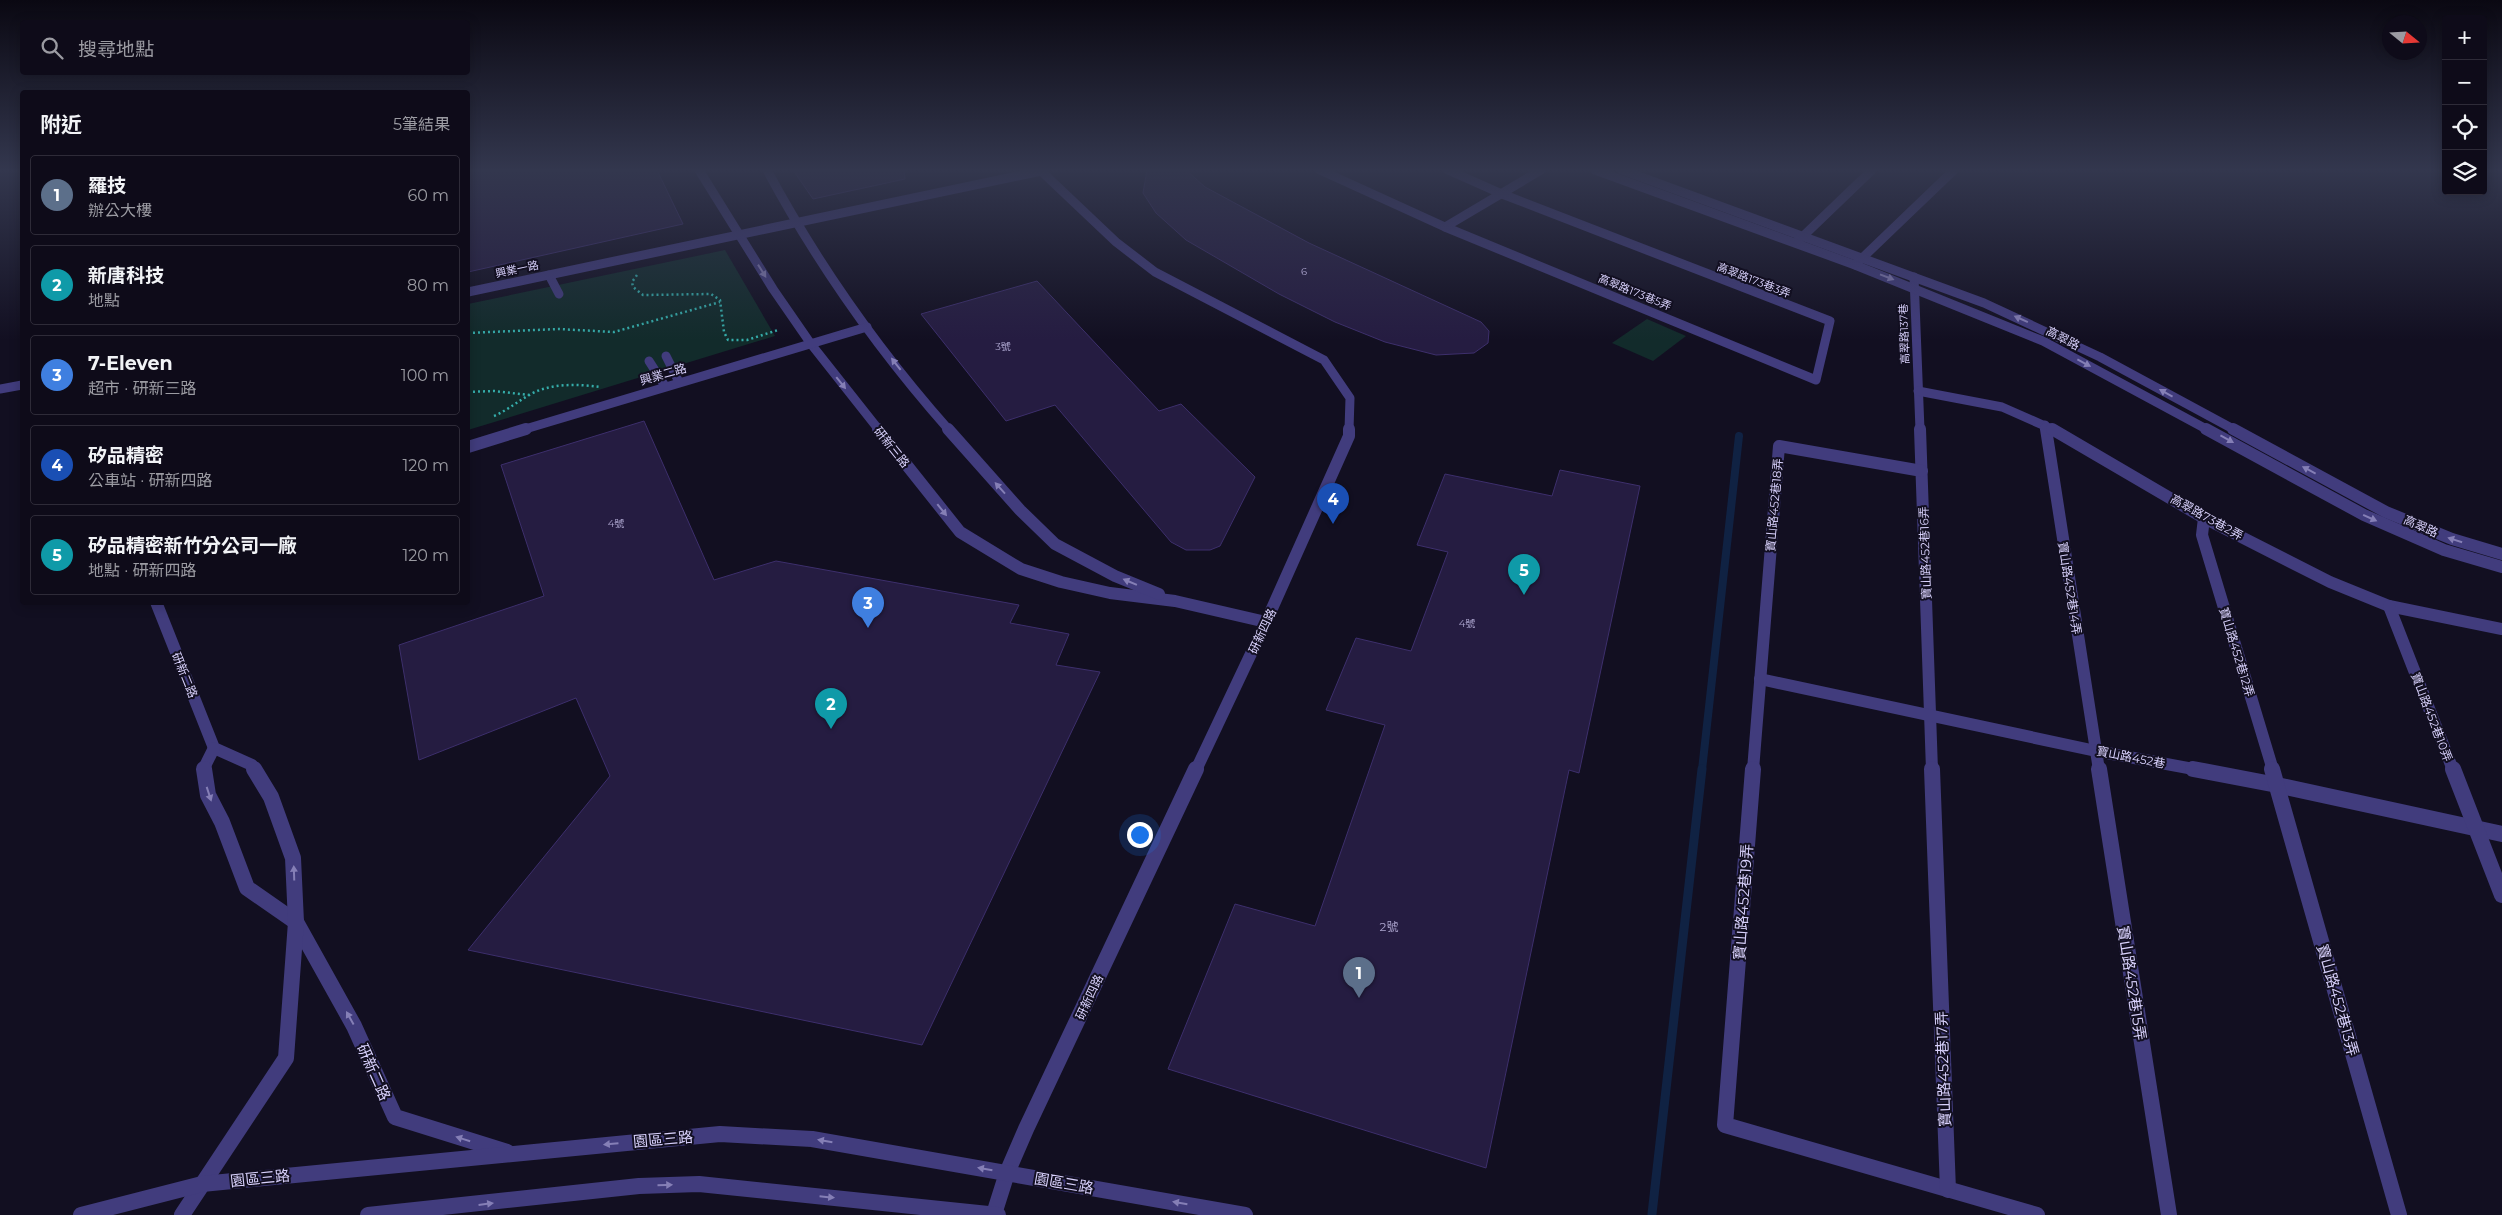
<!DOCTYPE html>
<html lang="zh-TW">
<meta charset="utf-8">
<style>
:root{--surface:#0e0b19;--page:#1c1926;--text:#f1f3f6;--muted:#9b9ba2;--line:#2e2b38;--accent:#0dceed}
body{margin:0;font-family:Montserrat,"Noto Sans TC",sans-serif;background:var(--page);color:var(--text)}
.controls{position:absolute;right:15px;top:15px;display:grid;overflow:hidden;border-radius:5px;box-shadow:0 2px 12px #0003}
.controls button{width:45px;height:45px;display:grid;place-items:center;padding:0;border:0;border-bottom:1px solid var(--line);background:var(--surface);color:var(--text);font:25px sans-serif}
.compass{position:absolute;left:2382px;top:15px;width:45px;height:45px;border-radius:50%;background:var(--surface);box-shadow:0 2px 12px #0003;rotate:108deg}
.you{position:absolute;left:1139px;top:834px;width:18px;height:18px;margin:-12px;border:4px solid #fff;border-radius:50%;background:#1a73e8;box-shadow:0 0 0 8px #1a73e833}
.badge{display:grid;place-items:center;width:32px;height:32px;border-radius:50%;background:var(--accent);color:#fff;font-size:16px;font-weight:700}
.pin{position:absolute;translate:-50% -41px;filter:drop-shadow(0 1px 2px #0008)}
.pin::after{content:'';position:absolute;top:26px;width:18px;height:15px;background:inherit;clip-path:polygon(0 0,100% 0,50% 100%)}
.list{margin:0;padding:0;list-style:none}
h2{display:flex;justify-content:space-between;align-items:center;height:65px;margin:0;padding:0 20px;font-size:21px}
h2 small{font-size:16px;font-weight:400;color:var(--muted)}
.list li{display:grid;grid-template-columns:32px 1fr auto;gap:15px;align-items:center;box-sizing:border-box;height:80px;margin:0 10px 10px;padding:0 10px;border:1px solid var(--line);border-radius:5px}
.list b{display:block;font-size:19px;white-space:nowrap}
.list p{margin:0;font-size:16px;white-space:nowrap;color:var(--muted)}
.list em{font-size:16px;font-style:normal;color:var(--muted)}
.icon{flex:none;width:28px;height:28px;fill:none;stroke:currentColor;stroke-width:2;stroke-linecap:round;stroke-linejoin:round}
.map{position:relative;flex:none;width:2502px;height:1215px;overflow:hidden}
.search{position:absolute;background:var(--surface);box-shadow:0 2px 12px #0003;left:20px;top:20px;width:450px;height:55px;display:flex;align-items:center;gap:12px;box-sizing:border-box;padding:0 18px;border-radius:5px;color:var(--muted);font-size:19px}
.panel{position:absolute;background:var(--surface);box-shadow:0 2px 12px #0003;left:20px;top:90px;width:450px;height:515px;border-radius:5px}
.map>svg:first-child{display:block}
.green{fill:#122b2b}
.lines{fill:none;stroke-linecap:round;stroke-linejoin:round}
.stream-far1{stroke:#102243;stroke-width:8}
.stream{stroke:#102243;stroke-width:9}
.building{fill:#251c41;stroke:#3d2f6c}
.path{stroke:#35adaa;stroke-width:2.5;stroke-dasharray:2 3;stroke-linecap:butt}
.service-far2{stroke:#413c7d;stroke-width:9}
.service-far1{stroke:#413c7d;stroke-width:12}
.service{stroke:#413c7d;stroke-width:16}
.minor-far2{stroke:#413c7d;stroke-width:9}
.minor-far1{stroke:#413c7d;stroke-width:12}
.minor{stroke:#413c7d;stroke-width:16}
.tertiary-far2{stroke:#413c7d;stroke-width:9}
.tertiary-far1{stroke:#413c7d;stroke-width:12}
.tertiary{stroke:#413c7d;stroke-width:16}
.oneway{fill:#857fb6}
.labels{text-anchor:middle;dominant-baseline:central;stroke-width:4;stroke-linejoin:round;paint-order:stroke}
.number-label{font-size:10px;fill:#aba4cd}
.far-street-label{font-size:11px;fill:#d8d1fc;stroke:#120f21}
.street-label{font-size:12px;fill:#d8d1fc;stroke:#120f21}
.near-number-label{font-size:12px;fill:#aba4cd}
.near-street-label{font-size:15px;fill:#d8d1fc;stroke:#120f21}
</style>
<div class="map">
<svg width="2502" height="1215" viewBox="0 0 2502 1215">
<rect width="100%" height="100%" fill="#120f21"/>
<g class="green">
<polygon points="725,250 775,336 468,430 468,304"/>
<polygon points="1647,319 1686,336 1653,361 1612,343"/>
</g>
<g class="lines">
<polyline class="stream-far1" points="1702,770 1739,436"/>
<polyline class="stream" points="1652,1214 1702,769"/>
</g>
<g class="building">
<polygon points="468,170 657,170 683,224 468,272"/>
<polygon points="793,170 904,170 905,179 813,199"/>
<polygon points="1147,170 1186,170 1205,187 1309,243 1481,322 1489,331 1488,343 1474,353 1436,355 1385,342 1335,322 1279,294 1186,240 1156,213 1143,193"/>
<polygon points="1037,281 1159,411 1181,404 1255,477 1220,546 1210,550 1186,550 1171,542 1055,405 1006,421 921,314"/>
<polygon points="644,421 714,580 776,561 1019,605 1010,623 1069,634 1056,665 1100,672 922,1045 468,950 610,776 576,698 419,760 399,645 544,596 501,465"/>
<polygon points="1560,470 1640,486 1579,773 1569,770 1486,1168 1168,1069 1235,904 1315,926 1385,725 1326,710 1356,638 1411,651 1448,552 1417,545 1445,474 1552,496"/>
</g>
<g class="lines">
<g class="path">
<polyline points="637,275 632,282 633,287 643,295 711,294 720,300 724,332 728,340 747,340 778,330"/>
<polyline points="468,333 558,329 614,332 720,302"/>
<polyline points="468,392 494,391 529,395"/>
<path d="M494,416C508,410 518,401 531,394C551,383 578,384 600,387"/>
</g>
<g class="service-far2">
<polyline points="1320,170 1445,227 1816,380 1830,321 1502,194 1448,170"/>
<polyline points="1445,227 1541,170"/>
<polyline points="1796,243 1872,170"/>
<polyline points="1855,265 1954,170"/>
<polyline points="549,275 559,294"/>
<polyline points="1914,277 1920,430"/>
<polyline points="666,356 679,382"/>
<polyline points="649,361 665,386"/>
<polyline points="1918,391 2002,407 2054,430"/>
<polyline points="2045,425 2046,430"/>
</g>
<g class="service-far1">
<polyline points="1920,429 1932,770"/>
<polyline points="2046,429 2099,770"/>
<polyline points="2052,429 2204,518 2330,582 2389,606 2502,629"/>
<polyline points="2204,518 2202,535 2273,770"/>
<polyline points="2389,606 2453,770"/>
<polyline points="1760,679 2096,751 2199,770"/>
<polyline points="1753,770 1779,446 1922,471"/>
</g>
<g class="service">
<polyline points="1753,769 1725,1125 2037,1215"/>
<polyline points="1932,769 1948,1190"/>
<polyline points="2099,769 2169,1215"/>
<polyline points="2193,769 2277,785 2502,834"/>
<polyline points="2272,769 2399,1215"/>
<polyline points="2453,769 2502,895"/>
</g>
<g class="minor-far2">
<polyline points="699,170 773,289 811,344 879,430"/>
<path d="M767,170C817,263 880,352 949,430"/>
<polyline points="1040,170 1116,242 1155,272 1324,360 1350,398 1349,430"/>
<polyline points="468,292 1041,171"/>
<polyline points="0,389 22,385"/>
<polyline points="522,430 867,327"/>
</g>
<g class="minor-far1">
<polyline points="878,429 960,532 1021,569 1061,582 1110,593 1175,601 1266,622"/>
<polyline points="948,429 1020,510 1055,544 1115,576 1159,594"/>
<polyline points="468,447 526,429"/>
<polyline points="156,602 214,748 252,765 255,770"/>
<polyline points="203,770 214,748"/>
<polyline points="1196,770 1266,622 1349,436 1349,429"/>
</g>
<g class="minor">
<polyline points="204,769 208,795 222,822 247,888 296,922 354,1026 395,1117 507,1152"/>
<polyline points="994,1214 1007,1173 1026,1129 1196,769"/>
<polyline points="182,1215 286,1058 296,922 293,858 271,797 254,769"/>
</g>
<g class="tertiary-far2">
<polyline points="1595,170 1855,265 2043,341 2208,430"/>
<polyline points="1622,170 1984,303 2100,357 2235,430"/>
</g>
<g class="tertiary-far1">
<polyline points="2206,429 2364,515 2444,550 2502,567"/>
<polyline points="2233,429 2386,512 2452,539 2502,554"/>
</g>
<g class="tertiary">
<polyline points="81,1215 202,1184 720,1134 812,1139 1245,1215"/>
<polyline points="368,1215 639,1186 699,1184 998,1215"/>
</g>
</g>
<defs><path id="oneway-solid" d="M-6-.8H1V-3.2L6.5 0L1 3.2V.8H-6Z" transform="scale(1.25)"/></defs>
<g class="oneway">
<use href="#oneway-solid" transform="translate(762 271) rotate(58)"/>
<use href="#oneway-solid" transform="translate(1887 277) rotate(21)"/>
<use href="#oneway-solid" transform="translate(2021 319) rotate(-156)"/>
<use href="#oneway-solid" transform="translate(2084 363) rotate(28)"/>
<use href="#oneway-solid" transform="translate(896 364) rotate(-128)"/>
<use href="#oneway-solid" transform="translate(841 383) rotate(51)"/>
<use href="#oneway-solid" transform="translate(2166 393) rotate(-151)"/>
<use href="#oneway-solid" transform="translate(2227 439) rotate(29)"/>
<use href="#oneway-solid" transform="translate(2309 470) rotate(-152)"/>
<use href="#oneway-solid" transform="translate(1000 488) rotate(-132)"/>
<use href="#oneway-solid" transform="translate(942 510) rotate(51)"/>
<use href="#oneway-solid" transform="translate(2370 518) rotate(24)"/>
<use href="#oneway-solid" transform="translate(2455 540) rotate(-162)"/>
<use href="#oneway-solid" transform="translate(1130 582) rotate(-157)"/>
<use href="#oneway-solid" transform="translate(209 794) rotate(72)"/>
<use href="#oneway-solid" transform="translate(294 873) rotate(-92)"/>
<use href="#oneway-solid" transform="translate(350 1018) rotate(-119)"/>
<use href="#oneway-solid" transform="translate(463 1139) rotate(-163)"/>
<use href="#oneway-solid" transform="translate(825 1141) rotate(-170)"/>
<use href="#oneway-solid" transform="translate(611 1144) rotate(175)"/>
<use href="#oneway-solid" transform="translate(985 1169) rotate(-170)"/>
<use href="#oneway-solid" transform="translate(665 1185) rotate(-1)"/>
<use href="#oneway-solid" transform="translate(827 1197) rotate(6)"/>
<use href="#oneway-solid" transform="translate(1180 1203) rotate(-170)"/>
<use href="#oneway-solid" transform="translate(486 1204) rotate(-7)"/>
</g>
<linearGradient id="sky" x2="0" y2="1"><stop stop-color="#0a0812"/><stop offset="0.5" stop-color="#33374e"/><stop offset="1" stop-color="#33374e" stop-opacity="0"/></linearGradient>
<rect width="2502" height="340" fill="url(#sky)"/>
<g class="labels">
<g class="number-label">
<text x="1304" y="271">6</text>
<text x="1003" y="346">3號</text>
<text x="616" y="523">4號</text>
<text x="1467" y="623">4號</text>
</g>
<g class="far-street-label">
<text transform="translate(517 269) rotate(-12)">興業一路</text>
<text transform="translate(1754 280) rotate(21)">高翠路173巷3弄</text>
<text transform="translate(1635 292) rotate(22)">高翠路173巷5弄</text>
<text transform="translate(1904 334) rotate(-92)">高翠路137巷</text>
</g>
<g class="street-label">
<text transform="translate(2063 338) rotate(27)">高翠路</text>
<text transform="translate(663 374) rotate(-16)">興業二路</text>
<text transform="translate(892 447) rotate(51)">研新三路</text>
<text transform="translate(1774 505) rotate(-85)">寶山路452巷18弄</text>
<text transform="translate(2207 517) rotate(29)">高翠路73巷2弄</text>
<text transform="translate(2421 526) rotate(24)">高翠路</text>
<text transform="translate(1925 553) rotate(-92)">寶山路452巷16弄</text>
<text transform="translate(2070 588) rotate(81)">寶山路452巷14弄</text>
<text transform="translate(1262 631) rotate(-65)">研新四路</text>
<text transform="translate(2237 652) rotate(73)">寶山路452巷12弄</text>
<text transform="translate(185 675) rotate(68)">研新二路</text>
<text transform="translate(2432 717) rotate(69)">寶山路452巷10弄</text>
<text transform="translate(2131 757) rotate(11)">寶山路452巷</text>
<text transform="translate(1089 997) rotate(-65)">研新四路</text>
</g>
<g class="near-number-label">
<text x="1389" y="926">2號</text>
</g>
<g class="near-street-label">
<text transform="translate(1743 902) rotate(-86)">寶山路452巷19弄</text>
<text transform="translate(2132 983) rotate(81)">寶山路452巷15弄</text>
<text transform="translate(2338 1000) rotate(74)">寶山路452巷13弄</text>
<text transform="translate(1943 1069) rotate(-92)">寶山路452巷17弄</text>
<text transform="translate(374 1072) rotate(66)">研新二路</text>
<text transform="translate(663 1139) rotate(-5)">園區三路</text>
<text transform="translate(260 1178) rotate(-6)">園區三路</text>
<text transform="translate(1064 1183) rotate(10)">園區三路</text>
</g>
</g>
</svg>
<div class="controls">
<button>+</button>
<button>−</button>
<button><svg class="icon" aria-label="locate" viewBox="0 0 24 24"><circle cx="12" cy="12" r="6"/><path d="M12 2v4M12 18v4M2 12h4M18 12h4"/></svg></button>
<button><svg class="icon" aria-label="layers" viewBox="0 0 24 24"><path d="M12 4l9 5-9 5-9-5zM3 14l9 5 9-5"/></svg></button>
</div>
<svg class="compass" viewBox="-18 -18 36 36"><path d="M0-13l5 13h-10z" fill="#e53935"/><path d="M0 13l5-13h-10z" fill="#9b9ba2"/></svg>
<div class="you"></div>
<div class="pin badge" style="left:1359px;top:998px;background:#5c6f8a">1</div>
<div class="pin badge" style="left:831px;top:729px;background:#0f9aa8">2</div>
<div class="pin badge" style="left:868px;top:628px;background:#3f7fe0">3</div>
<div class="pin badge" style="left:1333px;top:524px;background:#1a4fb4">4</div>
<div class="pin badge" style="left:1524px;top:595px;background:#0f9aa8">5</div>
<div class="search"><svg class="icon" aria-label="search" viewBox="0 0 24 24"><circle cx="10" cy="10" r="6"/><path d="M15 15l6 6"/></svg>搜尋地點</div>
<section class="panel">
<h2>附近<small>5筆結果</small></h2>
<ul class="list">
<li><span class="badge" style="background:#5c6f8a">1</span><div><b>羅技</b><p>辦公大樓</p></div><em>60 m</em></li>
<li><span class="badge" style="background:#0f9aa8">2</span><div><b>新唐科技</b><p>地點</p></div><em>80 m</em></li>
<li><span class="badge" style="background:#3f7fe0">3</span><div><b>7-Eleven</b><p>超市 · 研新三路</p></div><em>100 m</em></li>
<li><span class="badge" style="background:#1a4fb4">4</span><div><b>矽品精密</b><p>公車站 · 研新四路</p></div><em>120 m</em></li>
<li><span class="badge" style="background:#0f9aa8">5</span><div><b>矽品精密新竹分公司一廠</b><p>地點 · 研新四路</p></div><em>120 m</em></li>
</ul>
</section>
</div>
